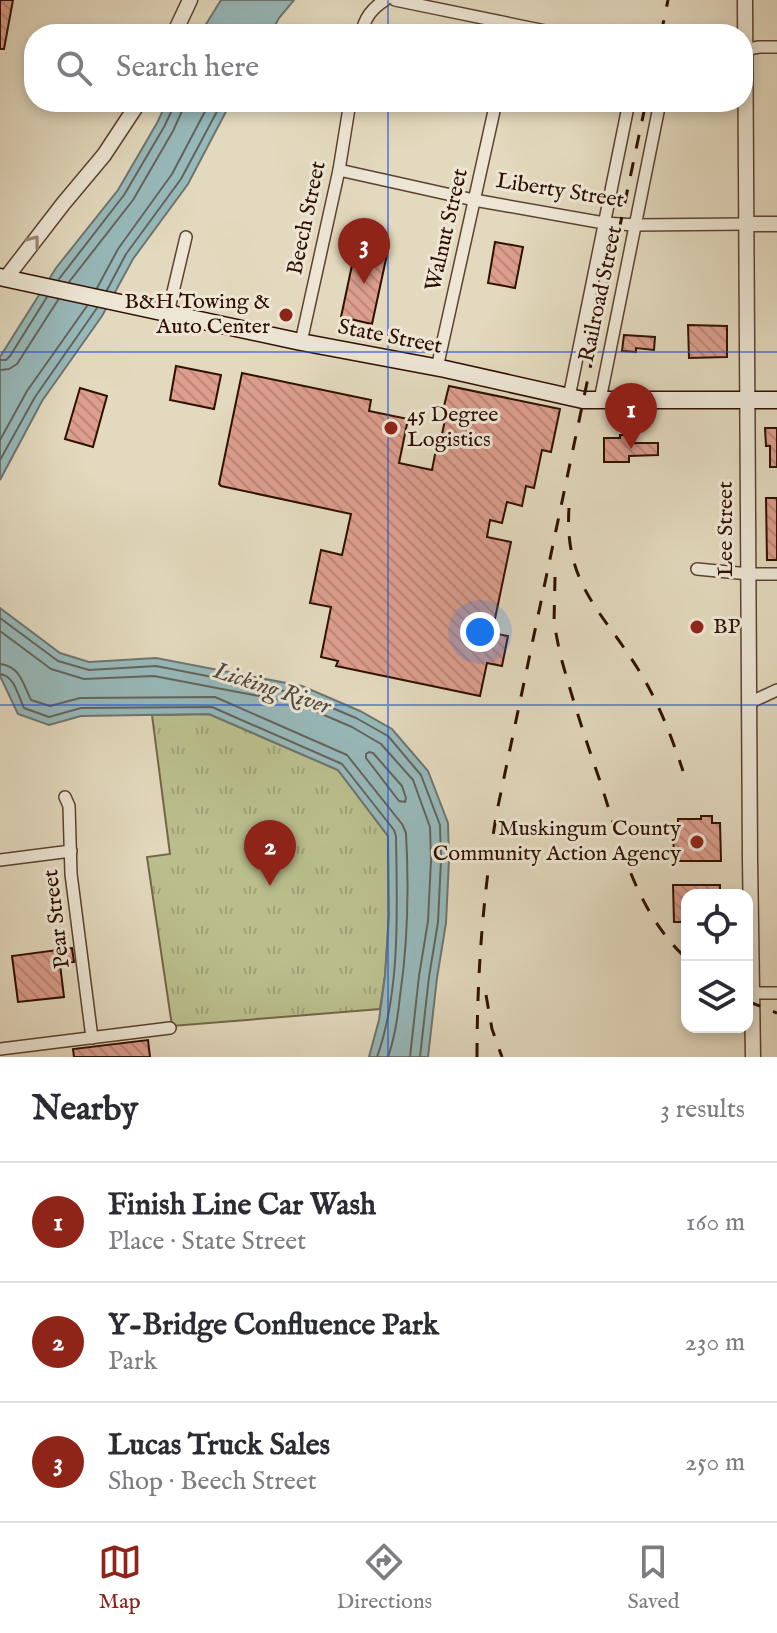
<!DOCTYPE html>
<meta charset="utf-8">
<style>
:root{--surface:#fff;--page:#f7f7f7;--text:#2b2b33;--muted:#7c7c81;--line:#e1e1e2;--accent:#8f2418}
body{margin:0;font-family:"IM FELL English",serif;background:var(--page);color:var(--text)}
.controls{position:absolute;right:24px;bottom:24px;display:grid;overflow:hidden;border-radius:16px;box-shadow:0 4px 12px #0003}
.controls button{width:72px;height:72px;display:grid;place-items:center;padding:0;border:0;border-bottom:2px solid var(--line);background:var(--surface);color:var(--text);font:40px sans-serif}
.you{position:absolute;left:480px;top:632px;width:28px;height:28px;margin:-20px;border:6px solid #fff;border-radius:50%;background:#1a73e8;box-shadow:0 0 0 12px #1a73e833}
.badge{display:grid;place-items:center;width:52px;height:52px;border-radius:50%;background:var(--accent);color:#fff;font-size:26px;font-weight:700}
.pin{position:absolute;translate:-50% -66px;filter:drop-shadow(0 2px 4px #0008)}
.pin::after{content:'';position:absolute;top:42px;width:28px;height:24px;background:inherit;clip-path:polygon(0 0,100% 0,50% 100%)}
.list{margin:0;padding:0;list-style:none}
h2{display:flex;justify-content:space-between;align-items:center;height:104px;margin:0;padding:0 32px;font-size:34px}
h2 small{font-size:26px;font-weight:400;color:var(--muted)}
.list li{display:grid;grid-template-columns:52px 1fr auto;gap:24px;align-items:center;box-sizing:border-box;height:120px;padding:0 32px;border-top:2px solid var(--line)}
.list b{display:block;font-size:30px;white-space:nowrap}
.list p{margin:0;font-size:26px;white-space:nowrap;color:var(--muted)}
.list em{font-size:26px;font-style:normal;color:var(--muted)}
.icon{flex:none;width:44px;height:44px;fill:none;stroke:currentColor;stroke-width:2;stroke-linecap:round;stroke-linejoin:round}
.map{position:relative;flex:none;width:777px;height:1057px;overflow:hidden}
.search{position:absolute;background:var(--surface);box-shadow:0 4px 12px #0003;left:24px;right:24px;top:24px;height:88px;display:flex;align-items:center;gap:20px;box-sizing:border-box;padding:0 28px;border-radius:32px;color:var(--muted);font-size:30px}
.sheet{height:464px;background:var(--surface)}
nav{display:flex;justify-content:space-around;align-items:center;box-sizing:border-box;height:112px;border-top:2px solid var(--line);background:var(--surface);font-size:22px;color:var(--muted)}
nav a{display:grid;justify-items:center;gap:4px}
nav .on{color:var(--accent)}
.map>svg:first-child{display:block}
.grass{fill:url(#grass-tufts);stroke:#746746;stroke-width:2}
.water{fill:#97b9ba;stroke:#6d7570;stroke-width:2}
.lines{fill:none;stroke-linecap:round;stroke-linejoin:round}
.shore{stroke:#63645d;stroke-width:2}
.building{fill:url(#building-back-hatch);stroke:#2f1000;stroke-width:2}
.minor-casing{stroke:#5c4230;stroke-width:14}
.tertiary-casing{stroke:#5c4230;stroke-width:17}
.secondary-casing{stroke:#2f1000;stroke-width:19}
.minor{stroke:#ede6d5;stroke-width:11}
.tertiary{stroke:#ede6d5;stroke-width:14}
.secondary{stroke:#ede6d5;stroke-width:16}
.rail{stroke:#2f1000;stroke-width:3;stroke-dasharray:14 14;stroke-linecap:butt}
.oneway{stroke:#988675}
.grid{fill:none;stroke:#1d4ed8;stroke-width:2;stroke-opacity:0.55}
.poi-dot{fill:#8f2418;stroke:#ede6d5;stroke-width:3}
.labels{text-anchor:middle;dominant-baseline:central;stroke-width:6;stroke-linejoin:round;paint-order:stroke}
.street-label{font-size:22px;fill:#2f1000;stroke:#ede6d5}
.poi-label{font-size:22px;fill:#2f1000;stroke:#ede6d5;text-anchor:end}
.water-label{font-size:24px;font-style:italic;fill:#534b41;stroke:#ede6d5}
</style>
<div class="map">
<svg width="777" height="1057" viewBox="0 0 777 1057">
<defs>
<pattern id="grass-tufts" width="24" height="20" patternUnits="userSpaceOnUse" patternTransform="scale(2)"><rect width="24" height="20" fill="#babe8d"/><path d="M3 7l-1-3M5 7V3M7 7l1-3M15 17l-1-3M17 17v-4M19 17l1-3" fill="none" stroke="#a0a278"/></pattern>
<pattern id="building-back-hatch" width="6" height="6" patternUnits="userSpaceOnUse" patternTransform="scale(2)"><rect width="6" height="6" fill="#dc9e8d"/><path d="M-1 5l2 2M0 0l6 6M5-1l2 2" fill="none" stroke="#bd8778"/></pattern>
</defs>
<rect width="100%" height="100%" fill="#e3d9be"/>
<filter id="stains"><feTurbulence type="fractalNoise" baseFrequency=".0025" numOctaves="4"/><feColorMatrix values="0 0 0 0 .2 0 0 0 0 .09 0 0 0 0 .02 0 0 0 .5 -.17"/></filter>
<radialGradient id="worn" r=".72"><stop offset=".6" stop-color="#630" stop-opacity="0"/><stop offset="1" stop-color="#630" stop-opacity=".3"/></radialGradient>
<polygon class="grass" points="209,714 338,770 388,836 389,915 385,976 380,1009 172,1026 147,857 170,854 152,715"/>
<g class="water">
<polygon points="221,0 294,0 279,18 270,34 200,34"/>
<polygon points="167,102 231,102 188,184 133,259 102,316 42,401 0,480 0,357 56,268 118,190 157,123"/>
<polygon points="0,608 60,653 89,662 156,658 302,686 360,711 392,729 428,771 448,823 449,860 446,923 437,978 428,1057 369,1057 379,1020 385,976 389,915 388,836 338,770 209,714 81,716 49,725 18,714 0,676"/>
</g>
<g class="lines">
<g class="shore">
<polyline points="59,279 124,195 164,127 173,108 173,102"/>
<polyline points="69,282 133,200 173,131 182,111 183,102"/>
<polyline points="97,288 118,249 172,174 210,102"/>
<polyline points="107,290 126,254 181,179 222,102"/>
<polyline points="0,360 6,360 10,356 47,297"/>
<polyline points="0,370 9,369 17,364 58,300"/>
<polyline points="0,440 27,391 87,306"/>
<polyline points="0,460 35,397 97,308"/>
<polyline points="0,618 58,661 89,670 156,666 299,694 356,718 388,736 421,775 440,825 441,860 438,922 429,977 420,1057"/>
<polyline points="0,631 51,669 84,679 154,676 296,703 352,727 381,744 413,780 430,827 431,860 428,921 419,976 410,1057"/>
<path d="M0,664C20,666 23,684 31,700L50,706L80,698L215,697L347,755L402,824L406,833C409,887 408,942 400,996C398,1016 395,1037 388,1057"/>
<path d="M0,674C15,676 18,696 24,708L49,717L81,708L212,707L342,764L394,830L396,836C397,906 401,990 377,1057"/>
<polygon points="369,752 373,753 402,786 406,798 405,802 399,801 366,758 366,754"/>
</g>
</g>
<g class="building">
<polygon points="0,0 13,0 4,49 0,49"/>
<polygon points="344,235 389,245 372,324 341,317 355,251 341,248"/>
<polygon points="495,242 523,247 515,288 488,283"/>
<polygon points="688,325 727,326 727,357 689,358"/>
<polygon points="624,335 655,337 654,350 636,348 636,352 622,351"/>
<polygon points="176,366 221,375 214,409 170,400"/>
<polygon points="242,373 371,400 369,411 408,419 399,463 432,470 439,434 442,434 447,411 443,410 449,386 560,409 551,452 542,450 534,488 526,486 522,506 507,502 502,523 490,520 487,537 511,542 492,633 508,636 502,666 487,663 480,696 336,666 338,661 321,657 331,607 310,603 321,550 342,555 351,514 221,486 219,484"/>
<polygon points="80,388 107,396 93,447 65,439"/>
<polygon points="765,428 777,428 777,467 770,467 770,446 766,446"/>
<polygon points="620,435 628,435 629,443 658,443 658,455 629,456 629,462 604,462 604,438 620,438"/>
<polygon points="766,498 777,498 777,560 767,560"/>
<polygon points="701,816 712,816 712,823 720,823 721,861 674,861 673,823 678,823 678,819 701,819"/>
<polygon points="673,885 720,885 720,895 687,895 687,922 674,922"/>
<polygon points="72,948 74,962 60,964 64,997 18,1002 12,956"/>
<polygon points="148,1040 150,1057 74,1057 73,1049"/>
</g>
<g class="lines">
<defs>
<g id="minor">
<polyline points="395,0 560,34"/>
<path d="M361,34C365,18 371,9 385,0"/>
<polyline points="743,50 759,47 777,47"/>
<polyline points="339,170 474,200 604,223 636,225 746,224"/>
<polyline points="168,313 186,237"/>
<polyline points="301,342 339,170 350,102"/>
<polyline points="437,368 496,102"/>
<polyline points="569,397 629,102"/>
<polyline points="600,400 660,102"/>
<polyline points="697,569 749,574 777,574"/>
<polyline points="749,703 777,690"/>
<polyline points="65,797 69,806 71,874 92,1038"/>
<polyline points="0,860 71,851"/>
<polyline points="752,993 777,993"/>
<polyline points="0,1049 170,1028"/>
</g>
<g id="tertiary">
<polyline points="745,0 750,860 753,1057"/>
<polyline points="174,34 190,0"/>
<polyline points="746,224 777,224"/>
<polyline points="6,278 63,204 104,155 139,102"/>
</g>
<polyline id="secondary" points="0,277 301,342 445,369 583,400 777,400"/>
</defs>
<use href="#minor" class="minor-casing"/>
<use href="#tertiary" class="tertiary-casing"/>
<use href="#secondary" class="secondary-casing"/>
<use href="#minor" class="minor"/>
<use href="#tertiary" class="tertiary"/>
<use href="#secondary" class="secondary"/>
<g class="rail">
<polyline points="661,34 668,0"/>
<path d="M569,508C564,584 602,611 638,669C658,701 671,735 683,771"/>
<path d="M555,577L554,623L560,654C572,698 586,741 601,784C621,847 637,913 687,959"/>
<polyline points="486,995 492,1029 502,1057"/>
<polyline points="747,1001 777,1013"/>
<path d="M477,1057C477,974 483,893 497,811L646,102"/>
</g>
</g>
<defs><path id="oneway-chevron" d="M-2-3.5L2.5 0L-2 3.5" fill="none" stroke-width="1.6" stroke-linecap="round" stroke-linejoin="round" transform="scale(2)"/></defs>
<use class="oneway" href="#oneway-chevron" transform="translate(34 241) rotate(-52)"/>
<path class="grid" d="M388,0V34M388,102V1057M0,352H777M0,705H777"/>
<g class="poi-dot">
<circle cx="286" cy="315" r="8"/>
<circle cx="391" cy="428" r="8"/>
<circle cx="697" cy="627" r="8"/>
<circle cx="697" cy="842" r="8"/>
</g>
<g class="labels">
<g class="street-label">
<text transform="translate(560 191) rotate(9)">Liberty Street</text>
<text transform="translate(307 218) rotate(-78)">Beech Street</text>
<text transform="translate(447 230) rotate(-77)">Walnut Street</text>
<text transform="translate(601 294) rotate(-78)">Railroad Street</text>
<text transform="translate(390 337) rotate(11)">State Street</text>
<text transform="translate(726 529) rotate(-90)">Lee Street</text>
<text transform="translate(57 919) rotate(-97)">Pear Street</text>
</g>
<g class="poi-label">
<text x="270" y="302">B&amp;H Towing &amp;<tspan x="270" dy="25">Auto Center</tspan></text>
<text x="407" y="415" text-anchor="start">45 Degree<tspan x="407" dy="25">Logistics</tspan></text>
<text x="713" y="627" text-anchor="start">BP</text>
<text x="681" y="829">Muskingum County<tspan x="681" dy="25">Community Action Agency</tspan></text>
</g>
<g class="water-label">
<text transform="translate(272 689) rotate(18)">Licking River</text>
</g>
</g>
<rect width="100%" height="100%" filter="url(#stains)"/>
<rect width="100%" height="100%" fill="url(#worn)"/>
</svg>
<div class="controls">
<button><svg class="icon" aria-label="locate" viewBox="0 0 24 24"><circle cx="12" cy="12" r="6"/><path d="M12 2v4M12 18v4M2 12h4M18 12h4"/></svg></button>
<button><svg class="icon" aria-label="layers" viewBox="0 0 24 24"><path d="M12 4l9 5-9 5-9-5zM3 14l9 5 9-5"/></svg></button>
</div>
<div class="you"></div>
<div class="pin badge" style="left:631px;top:449px">1</div>
<div class="pin badge" style="left:270px;top:886px">2</div>
<div class="pin badge" style="left:364px;top:284px">3</div>
<div class="search"><svg class="icon" aria-label="search" viewBox="0 0 24 24"><circle cx="10" cy="10" r="6"/><path d="M15 15l6 6"/></svg>Search here</div>
</div>
<section class="sheet">
<h2>Nearby<small>3 results</small></h2>
<ul class="list">
<li><span class="badge">1</span><div><b>Finish Line Car Wash</b><p>Place · State Street</p></div><em>160 m</em></li>
<li><span class="badge">2</span><div><b>Y-Bridge Confluence Park</b><p>Park</p></div><em>230 m</em></li>
<li><span class="badge">3</span><div><b>Lucas Truck Sales</b><p>Shop · Beech Street</p></div><em>250 m</em></li>
</ul>
</section>
<nav>
<a class="on"><svg class="icon" aria-label="map" viewBox="0 0 24 24"><path d="M3 6l6-2 6 2 6-2v14l-6 2-6-2-6 2zM9 4v14M15 6v14"/></svg>Map</a>
<a><svg class="icon" aria-label="directions" viewBox="0 0 24 24"><path d="M12 3l9 9-9 9-9-9zM9 14v-3h6M13 9l2 2-2 2"/></svg>Directions</a>
<a><svg class="icon" aria-label="saved" viewBox="0 0 24 24"><path d="M7 4h10v16l-5-4-5 4z"/></svg>Saved</a>
</nav>
